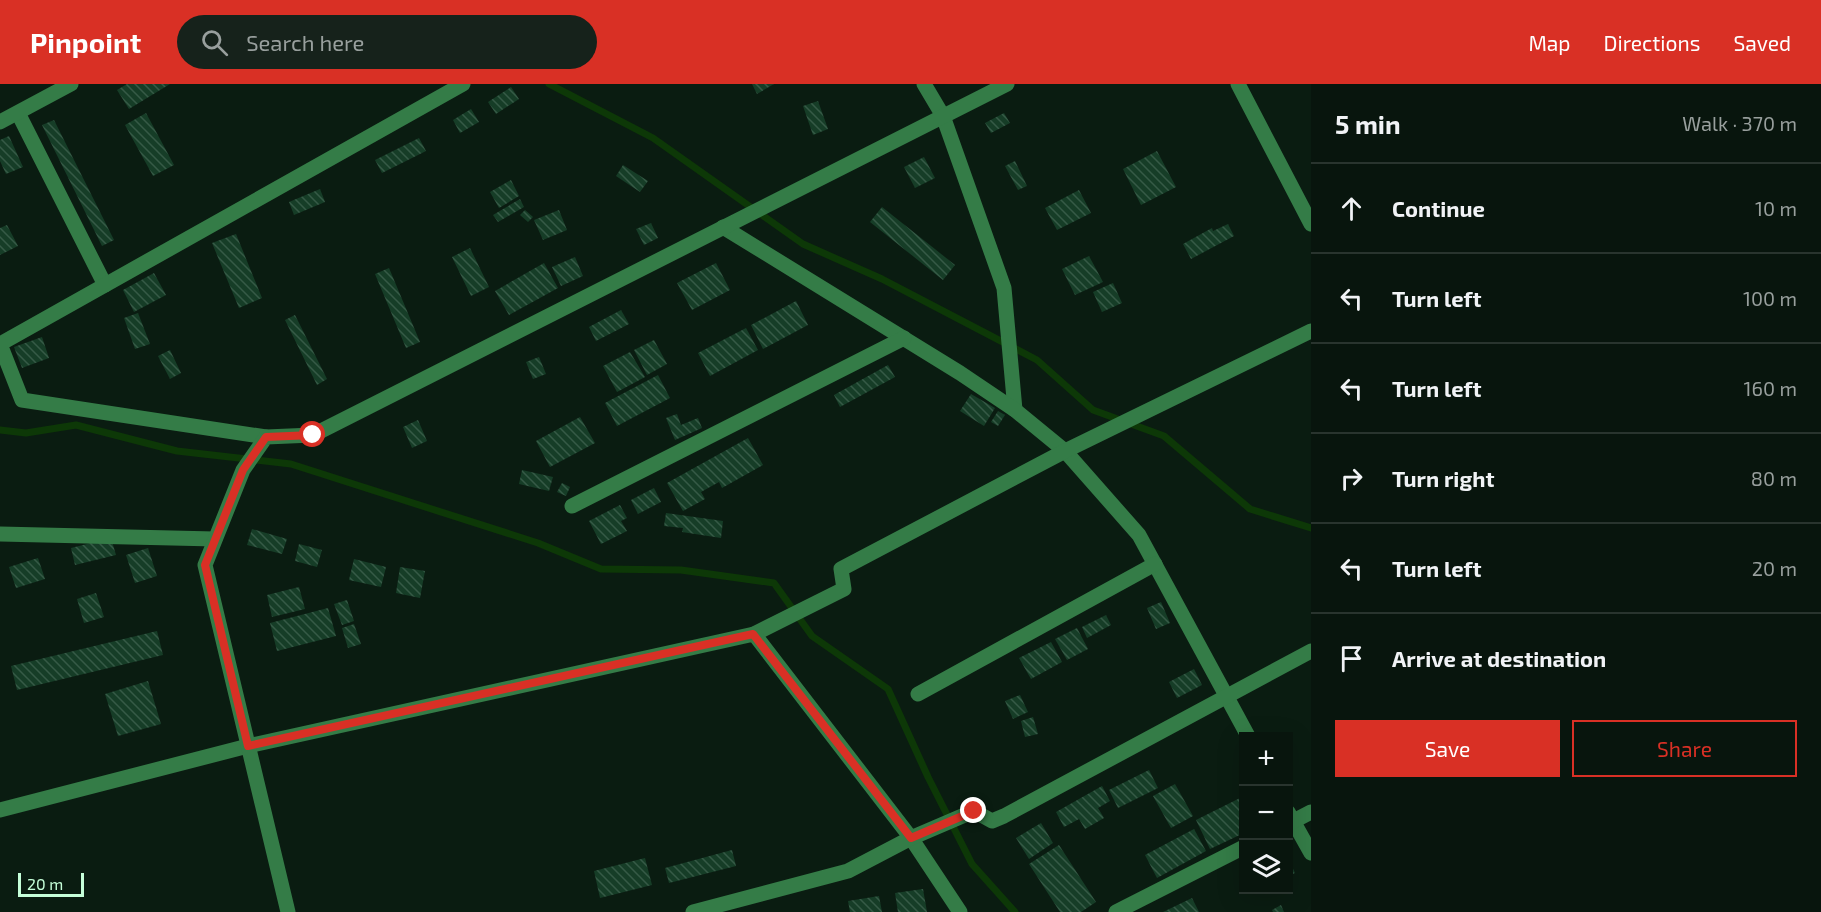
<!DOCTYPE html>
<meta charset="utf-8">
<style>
:root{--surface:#08150d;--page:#16221b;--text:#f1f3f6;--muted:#989f9d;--line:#29342e;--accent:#d93025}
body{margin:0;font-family:"Exo 2",sans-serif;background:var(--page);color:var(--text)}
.controls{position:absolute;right:18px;bottom:18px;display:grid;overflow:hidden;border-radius:0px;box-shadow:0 6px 24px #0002}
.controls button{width:54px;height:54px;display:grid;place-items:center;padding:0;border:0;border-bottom:2px solid var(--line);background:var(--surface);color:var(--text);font:30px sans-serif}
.scale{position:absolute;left:18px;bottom:15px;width:66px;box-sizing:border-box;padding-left:6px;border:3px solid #c5ffd9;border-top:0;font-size:16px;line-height:21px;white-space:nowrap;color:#c5ffd9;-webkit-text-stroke:4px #0a1c11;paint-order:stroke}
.stop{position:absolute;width:18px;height:18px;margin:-14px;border:4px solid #d93025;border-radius:50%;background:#fff}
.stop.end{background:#d93025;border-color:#fff;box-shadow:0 2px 6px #0008}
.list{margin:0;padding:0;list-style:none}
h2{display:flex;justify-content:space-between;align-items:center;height:78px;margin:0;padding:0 24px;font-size:26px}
h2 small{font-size:20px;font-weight:400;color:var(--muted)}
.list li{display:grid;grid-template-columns:39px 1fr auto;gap:18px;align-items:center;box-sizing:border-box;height:90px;padding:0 24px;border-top:2px solid var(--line)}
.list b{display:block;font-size:22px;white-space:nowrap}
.list em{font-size:20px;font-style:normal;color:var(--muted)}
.actions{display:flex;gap:12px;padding:18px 24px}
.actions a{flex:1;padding:14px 0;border:2px solid var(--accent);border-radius:0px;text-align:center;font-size:21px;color:var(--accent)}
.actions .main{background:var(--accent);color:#fff}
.icon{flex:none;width:33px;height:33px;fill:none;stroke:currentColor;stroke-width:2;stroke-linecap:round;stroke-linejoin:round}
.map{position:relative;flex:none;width:1311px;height:828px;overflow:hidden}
header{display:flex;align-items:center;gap:36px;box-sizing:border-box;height:84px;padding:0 30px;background:var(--accent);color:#fff}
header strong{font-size:28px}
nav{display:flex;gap:33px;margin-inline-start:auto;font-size:21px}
.search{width:420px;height:54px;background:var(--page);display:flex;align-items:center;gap:15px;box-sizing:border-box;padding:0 21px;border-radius:33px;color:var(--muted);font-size:22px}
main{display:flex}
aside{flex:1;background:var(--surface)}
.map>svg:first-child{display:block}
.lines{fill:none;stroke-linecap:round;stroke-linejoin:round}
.stream{stroke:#0d3807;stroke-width:7}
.building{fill:url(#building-back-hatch)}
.minor{stroke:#347c47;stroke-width:15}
.route{stroke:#d93025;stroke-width:8}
</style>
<header>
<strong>Pinpoint</strong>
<div class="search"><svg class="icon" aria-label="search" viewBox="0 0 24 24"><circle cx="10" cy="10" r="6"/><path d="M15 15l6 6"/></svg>Search here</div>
<nav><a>Map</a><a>Directions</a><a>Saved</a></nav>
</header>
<main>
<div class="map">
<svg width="1311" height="828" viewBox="0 0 1311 828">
<defs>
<pattern id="building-back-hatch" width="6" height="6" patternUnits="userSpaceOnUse" patternTransform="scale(1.5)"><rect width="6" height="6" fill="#163d27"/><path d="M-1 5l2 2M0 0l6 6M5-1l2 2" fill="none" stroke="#365a46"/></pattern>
</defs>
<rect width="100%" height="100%" fill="#0a1c11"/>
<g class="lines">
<g class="stream">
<polyline points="549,0 653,54 803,160 882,195 1037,276 1093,326 1164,352 1250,425 1311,444"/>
<polyline points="0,346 26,349 76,341 177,367 291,380 538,459 601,485 681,486 774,499 812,552 888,605 928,693 972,780 1015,828"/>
</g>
</g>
<g class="building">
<polygon points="127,0 170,0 129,25 117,6"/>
<polygon points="752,0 774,0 757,10"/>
<polygon points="511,3 519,15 496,30 488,18"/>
<polygon points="818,17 828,45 813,51 803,22"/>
<polygon points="471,25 479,38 460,49 453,36"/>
<polygon points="146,29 174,81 153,92 125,41"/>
<polygon points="1004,29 1010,39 991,49 985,39"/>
<polygon points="54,36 114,156 102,162 42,41"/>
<polygon points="9,52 23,83 6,90 0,77 0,56"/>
<polygon points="419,54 426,67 382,89 375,76"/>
<polygon points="1157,67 1176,103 1141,121 1123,85"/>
<polygon points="924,73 935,94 915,104 904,83"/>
<polygon points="1015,77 1027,102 1018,106 1005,82"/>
<polygon points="623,81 648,97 640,108 616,92"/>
<polygon points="511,96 519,112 499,124 490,108"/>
<polygon points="320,105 325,118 294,131 289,118"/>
<polygon points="1079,106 1091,129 1057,146 1045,124"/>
<polygon points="520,115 524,123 498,138 493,131"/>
<polygon points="882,123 955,181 943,196 870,138"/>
<polygon points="525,126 533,133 528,138 520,131"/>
<polygon points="559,126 567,146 543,156 534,136"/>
<polygon points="651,139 658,154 644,161 636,145"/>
<polygon points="1228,140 1234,152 1191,175 1183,160 1212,144 1213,147"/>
<polygon points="7,141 18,162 0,171 0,144"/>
<polygon points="236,150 262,214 239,224 212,159"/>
<polygon points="470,164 489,203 471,212 452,173"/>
<polygon points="1089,172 1103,198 1075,211 1062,185"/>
<polygon points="575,173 583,192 561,202 552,183"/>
<polygon points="544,179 558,204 509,231 495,207"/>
<polygon points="716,179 730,206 692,226 677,199"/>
<polygon points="389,184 420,258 406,264 375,190"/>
<polygon points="154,189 166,211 134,228 123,206"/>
<polygon points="1113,199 1122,219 1102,228 1093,208"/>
<polygon points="796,217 808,241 763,265 751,241"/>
<polygon points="621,226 629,240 596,257 589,243"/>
<polygon points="138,229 150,260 135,265 124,234"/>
<polygon points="295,231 327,295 317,301 285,236"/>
<polygon points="746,244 758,266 710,292 698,269"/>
<polygon points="42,253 49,274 22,284 14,263"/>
<polygon points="654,256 667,280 647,291 634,266"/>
<polygon points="170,266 181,289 170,295 158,272"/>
<polygon points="630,268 645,293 617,308 603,282"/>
<polygon points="539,273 546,290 533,295 526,278"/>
<polygon points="888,281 895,293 840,323 834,311"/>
<polygon points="658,291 670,314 617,342 605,319"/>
<polygon points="971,310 995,324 984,342 960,327"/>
<polygon points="998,327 1005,331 998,342 991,338"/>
<polygon points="677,330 681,341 698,334 702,344 675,356 666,334"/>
<polygon points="580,333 595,359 550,383 536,357"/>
<polygon points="418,336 427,357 412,364 403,343"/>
<polygon points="748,354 763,381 722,404 719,398 701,408 705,415 683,427 667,399"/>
<polygon points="522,386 553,393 549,407 519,400"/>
<polygon points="562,399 570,403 566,412 557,408"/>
<polygon points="654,404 661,418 638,430 631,416"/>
<polygon points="620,421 627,434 621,437 627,447 601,460 589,437"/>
<polygon points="666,429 723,437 721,454 682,448 683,444 664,442"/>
<polygon points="252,445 287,455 282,470 247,461"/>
<polygon points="111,454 116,471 75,481 71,464"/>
<polygon points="299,460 322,466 317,483 295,477"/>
<polygon points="148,464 157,492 135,499 126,471"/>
<polygon points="38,474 45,495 16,504 9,483"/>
<polygon points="354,475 386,483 381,503 349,496"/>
<polygon points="400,483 425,487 420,514 396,509"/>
<polygon points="299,503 305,525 272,533 267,511"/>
<polygon points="96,509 104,533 84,539 77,515"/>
<polygon points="347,516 354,537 342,541 334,520"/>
<polygon points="1161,518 1170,539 1156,545 1147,524"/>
<polygon points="328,524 336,552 277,567 270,539"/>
<polygon points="1106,531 1111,541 1087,554 1082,543"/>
<polygon points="354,540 361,560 348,564 342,544"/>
<polygon points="1077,544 1088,565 1067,576 1055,555"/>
<polygon points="157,547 163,571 17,606 11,582"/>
<polygon points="1051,558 1062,578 1031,595 1019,574"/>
<polygon points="1194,585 1202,601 1177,614 1169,598"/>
<polygon points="148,597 161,640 118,652 105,610"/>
<polygon points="1020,611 1028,628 1013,635 1005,617"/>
<polygon points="1033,633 1038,650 1025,653 1021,637"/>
<polygon points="1149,686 1158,704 1118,724 1109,706"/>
<polygon points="1175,700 1193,732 1171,744 1153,712"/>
<polygon points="1102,702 1110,717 1098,724 1104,734 1085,745 1079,735 1064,743 1056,728"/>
<polygon points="1244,712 1244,749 1210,765 1196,736"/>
<polygon points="1041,739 1053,759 1029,775 1016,754"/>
<polygon points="1194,745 1206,767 1157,794 1145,771"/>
<polygon points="1059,761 1096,818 1081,828 1060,828 1029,780"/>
<polygon points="732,766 736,782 669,799 665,784"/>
<polygon points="645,774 652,801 600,814 594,787"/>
<polygon points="1288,774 1295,789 1288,792"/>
<polygon points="923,805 927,828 898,828 895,809"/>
<polygon points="879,812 882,828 850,828 848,817"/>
<polygon points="1192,814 1199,828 1163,828"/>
<polygon points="1281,821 1284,828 1273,828 1272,826"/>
</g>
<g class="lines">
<g class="minor">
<polyline points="924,0 943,32 1004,204 1015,326"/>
<polyline points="1238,0 1311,140"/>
<polyline points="18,29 105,201"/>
<polyline points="0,38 71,0"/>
<polyline points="723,143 960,289 1015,326 1065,367 1139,451 1248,652"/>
<polyline points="266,353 22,316 0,260 463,0"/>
<polyline points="572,422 904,254"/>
<polyline points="0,450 215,455"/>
<polyline points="754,550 844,505 841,485 1065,367 1311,247"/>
<polyline points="918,610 1155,480"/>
<polyline points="0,726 248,662 754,550 911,754 960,828"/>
<polyline points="1288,728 1311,769"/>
<polyline points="1288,740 1311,728"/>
<polyline points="288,828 205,481 243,386 266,353 313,351 1007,0"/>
<polyline points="693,828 848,787 911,754 974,727 992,737 1004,732 1311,567"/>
<polyline points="1116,828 1244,763"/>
</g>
</g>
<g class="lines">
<polyline class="route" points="313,351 266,353 243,386 205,481 248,662 753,550 911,754 974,727"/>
</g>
</svg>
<div class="controls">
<button>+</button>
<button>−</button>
<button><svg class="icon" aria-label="layers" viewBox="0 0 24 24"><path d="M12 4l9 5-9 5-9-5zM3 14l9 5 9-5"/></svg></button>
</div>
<div class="scale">20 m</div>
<div class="stop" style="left:313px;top:351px"></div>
<div class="stop end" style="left:974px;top:727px"></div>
</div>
<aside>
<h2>5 min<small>Walk · 370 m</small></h2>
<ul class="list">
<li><svg class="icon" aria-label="ahead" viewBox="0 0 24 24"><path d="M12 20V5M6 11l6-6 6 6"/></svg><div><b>Continue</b></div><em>10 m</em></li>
<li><svg class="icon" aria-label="left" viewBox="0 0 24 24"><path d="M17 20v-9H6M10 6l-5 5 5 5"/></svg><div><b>Turn left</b></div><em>100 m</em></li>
<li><svg class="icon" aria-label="left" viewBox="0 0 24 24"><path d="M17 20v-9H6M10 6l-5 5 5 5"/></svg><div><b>Turn left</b></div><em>160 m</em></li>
<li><svg class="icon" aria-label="right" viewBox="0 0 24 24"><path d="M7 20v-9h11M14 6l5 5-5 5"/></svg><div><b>Turn right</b></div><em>80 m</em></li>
<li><svg class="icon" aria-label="left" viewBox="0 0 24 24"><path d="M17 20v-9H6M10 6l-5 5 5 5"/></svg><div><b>Turn left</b></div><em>20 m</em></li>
<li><svg class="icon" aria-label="arrive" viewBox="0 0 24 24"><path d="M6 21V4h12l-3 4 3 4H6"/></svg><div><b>Arrive at destination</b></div></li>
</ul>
<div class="actions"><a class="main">Save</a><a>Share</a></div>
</aside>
</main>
